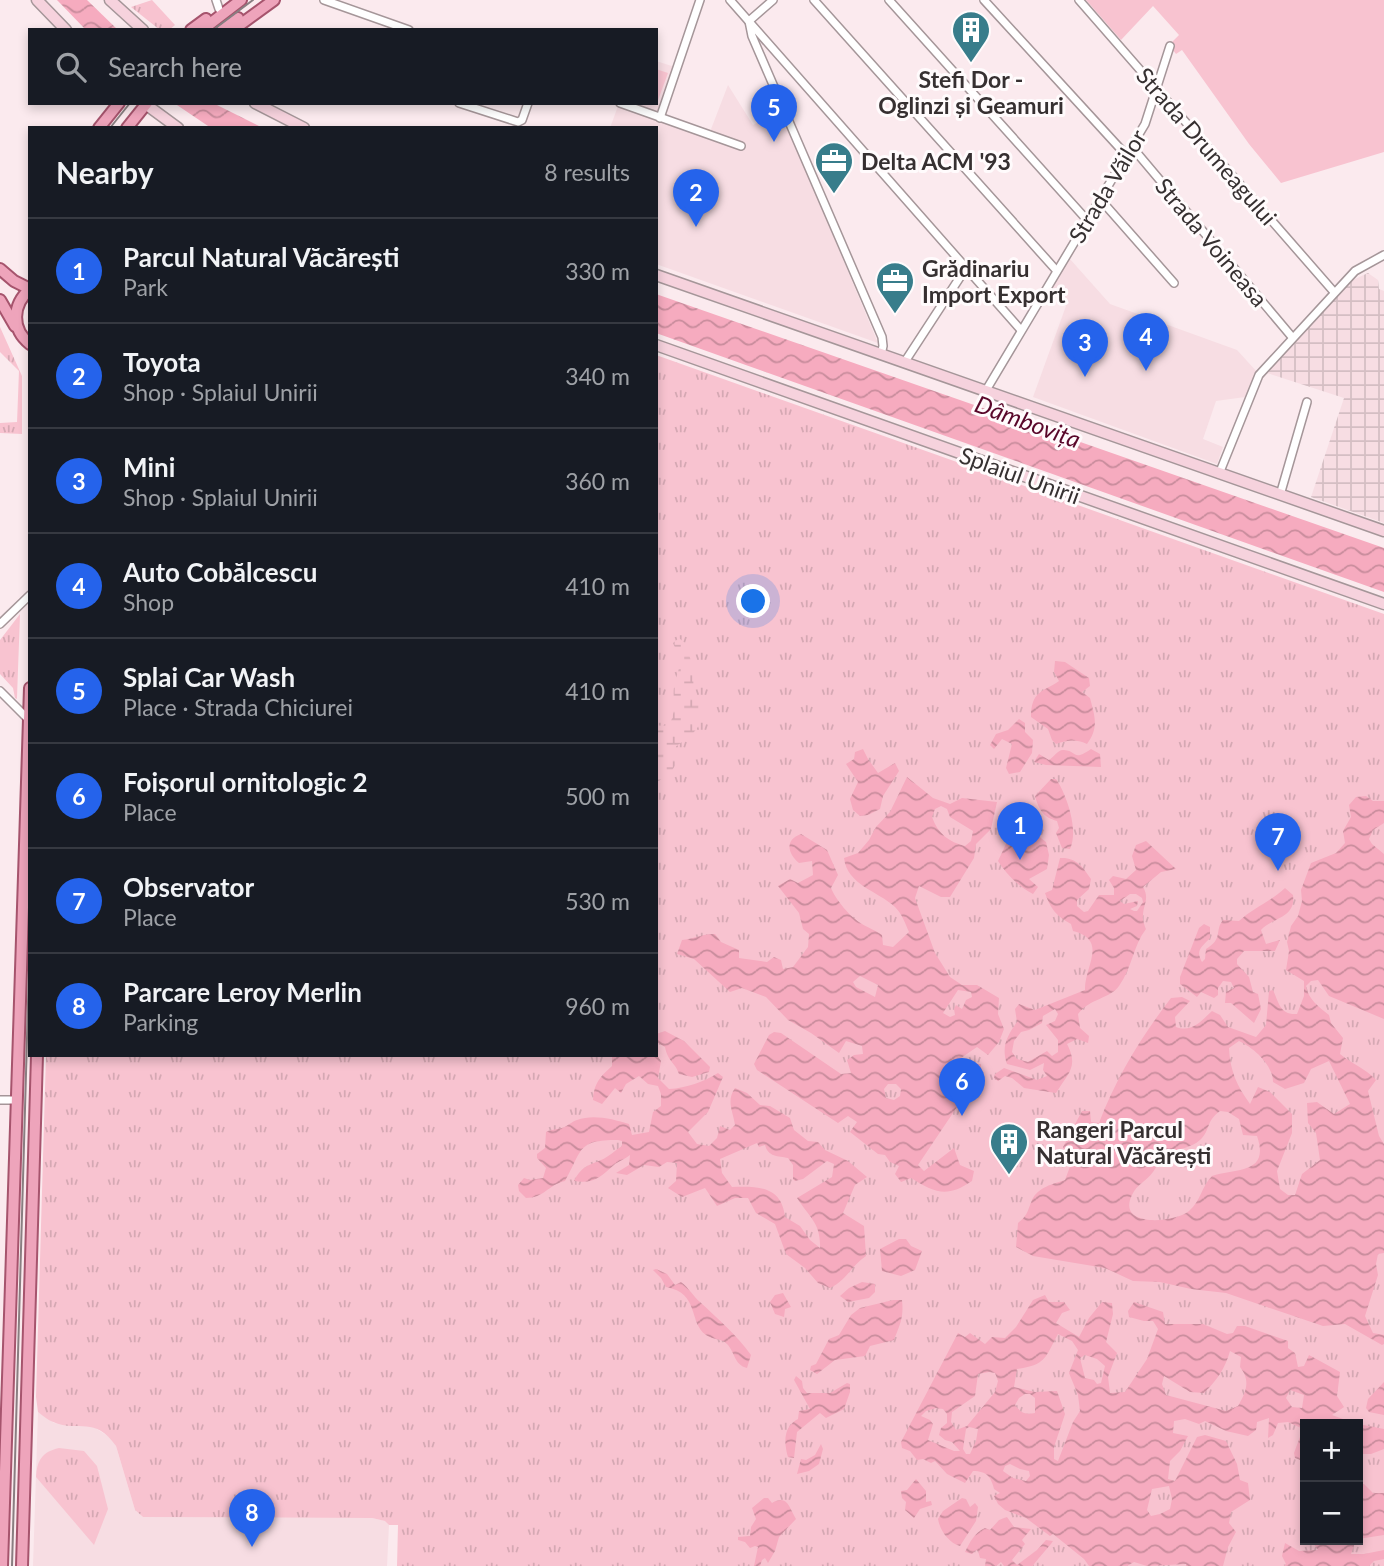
<!DOCTYPE html>
<meta charset="utf-8">
<style>
:root{--surface:#171b24;--page:#20242c;--text:#f1f3f6;--muted:#9ea1a6;--line:#363941;--accent:#2563eb}
body{margin:0;font-family:Lato,sans-serif;background:var(--page);color:var(--text)}
.controls{position:absolute;right:21px;bottom:21px;display:grid;overflow:hidden;border-radius:0px;box-shadow:0 4px 10px #0003}
.controls button{width:63px;height:63px;display:grid;place-items:center;padding:0;border:0;border-bottom:2px solid var(--line);background:var(--surface);color:var(--text);font:35px sans-serif}
.you{position:absolute;left:754px;top:602px;width:24px;height:24px;margin:-18px;border:5px solid #fff;border-radius:50%;background:#1a73e8;box-shadow:0 0 0 10px #1a73e833}
.badge{display:grid;place-items:center;width:46px;height:46px;border-radius:50%;background:var(--accent);color:#fff;font-size:23px;font-weight:700}
.pin{position:absolute;translate:-50% -58px;filter:drop-shadow(0 2px 4px #0008)}
.pin::after{content:'';position:absolute;top:37px;width:24px;height:21px;background:inherit;clip-path:polygon(0 0,100% 0,50% 100%)}
.list{margin:0;padding:0;list-style:none}
h2{display:flex;justify-content:space-between;align-items:center;height:91px;margin:0;padding:0 28px;font-size:30px}
h2 small{font-size:23px;font-weight:400;color:var(--muted)}
.list li{display:grid;grid-template-columns:46px 1fr auto;gap:21px;align-items:center;box-sizing:border-box;height:105px;padding:0 28px;border-top:2px solid var(--line)}
.list b{display:block;font-size:26px;white-space:nowrap}
.list p{margin:0;font-size:23px;white-space:nowrap;color:var(--muted)}
.list em{font-size:23px;font-style:normal;color:var(--muted)}
.icon{flex:none;width:38px;height:38px;fill:none;stroke:currentColor;stroke-width:2;stroke-linecap:round;stroke-linejoin:round}
.map{position:relative;flex:none;width:1384px;height:1566px;overflow:hidden}
.search{position:absolute;background:var(--surface);box-shadow:0 4px 10px #0003;left:28px;top:28px;width:630px;height:77px;display:flex;align-items:center;gap:18px;box-sizing:border-box;padding:0 24px;border-radius:0px;color:var(--muted);font-size:26px}
.panel{position:absolute;background:var(--surface);box-shadow:0 4px 10px #0003;left:28px;top:126px;width:630px;height:931px;border-radius:0px}
.map>svg:first-child{display:block}
.built{fill:#f7dde3}
.industrial{fill:url(#industrial-grid)}
.grass{fill:url(#grass-tufts);fill-rule:evenodd}
.wetland{fill:url(#wetland-marsh)}
.garden{fill:#f8c3d0}
.water{fill:url(#water-waves);fill-rule:evenodd}
.lines{fill:none;stroke-linecap:round;stroke-linejoin:round}
.minor-casing{stroke:#a59699;stroke-width:10}
.secondary-casing{stroke:#a59699;stroke-width:13}
.primary-casing{stroke:#a6546d;stroke-width:14}
.minor{stroke:#fff;stroke-width:7}
.secondary{stroke:#f6d2dd;stroke-width:10}
.primary{stroke:#eea4bb;stroke-width:10}
.tram{stroke:#897e81;stroke-width:2}
.labels{text-anchor:middle;dominant-baseline:central;stroke-width:6;stroke-linejoin:round;paint-order:stroke}
.poi-label{font-size:23px;font-weight:bold;fill:#363031;stroke:#fffbfc;text-anchor:start}
.street-label{font-size:23px;fill:#363031;stroke:#fffbfc}
.water-label{font-size:24px;font-style:italic;fill:#59072a;stroke:#fffbfc}
</style>
<div class="map">
<svg width="1384" height="1566" viewBox="0 0 1384 1566">
<defs>
<pattern id="industrial-grid" width="8" height="8" patternUnits="userSpaceOnUse" patternTransform="scale(1.75)"><rect width="8" height="8" fill="#f7dde3"/><path d="M0 4h8M4 0v8" fill="none" stroke="#d4bec3"/></pattern>
<pattern id="grass-tufts" width="24" height="20" patternUnits="userSpaceOnUse" patternTransform="scale(1.75)"><rect width="24" height="20" fill="#f8c3d0"/><path d="M3 7l-1-3M5 7V3M7 7l1-3M15 17l-1-3M17 17v-4M19 17l1-3" fill="none" stroke="#d5a8b3"/></pattern>
<pattern id="wetland-marsh" width="20" height="14" patternUnits="userSpaceOnUse" patternTransform="scale(1.75)"><rect width="20" height="14" fill="#f8c3d0"/><path d="M1 5h8M5 5V1M11 12h8M15 12V8" fill="none" stroke="#d5a8b3"/></pattern>
<pattern id="water-waves" width="16" height="10" patternUnits="userSpaceOnUse" patternTransform="scale(1.75)"><rect width="16" height="10" fill="#f6abbf"/><path d="M0 5q4-4 8 0t8 0" fill="none" stroke="#c88c9c"/></pattern>
</defs>
<rect width="100%" height="100%" fill="#fbeaee"/>
<g class="built">
<polygon points="656,61 675,67 659,113 631,103 656,103"/>
<polygon points="728,85 753,125 780,109 878,343 656,264 656,128 610,128 618,106 708,137"/>
<polygon points="1069,258 1110,304 1237,350 1257,372 1245,397 1216,401 1203,439 1223,447 1217,464 1033,397 1066,306 1047,294"/>
<polygon points="38,1412 54,1423 92,1426 111,1438 116,1446 135,1510 143,1517 372,1518 386,1521 389,1525 387,1566 33,1566"/>
</g>
<polygon class="industrial" points="1368,273 1378,280 1379,289 1384,291 1384,523 1311,497 1344,398 1267,373 1353,280"/>
<g class="grass">
<polygon points="152,0 175,25 169,30 160,30 131,7"/>
<polygon points="0,327 22,376 22,434 0,433 0,423 17,422 19,371 0,352"/>
<path d="M656,355L1384,614V1566H397L398,1525H389L385,1521L372,1518L143,1517L135,1510L116,1446C94,1415 80,1433 53,1422C48,1420 43,1416 38,1412L36,1397L46,1055H656ZM1305,1424H1358V1540H1305Z"/>
<polygon points="20,614 17,698 17,699 15,698 13,688 0,674 0,640"/>
<path d="M59,1448L84,1451L97,1466L108,1509L94,1545L36,1477C37,1460 42,1452 59,1448Z"/>
</g>
<path class="wetland" d="M679,638L686,644C688,652 690,657 692,665C695,672 692,680 694,687C705,721 705,727 675,747L681,756L671,772L656,783V725C680,731 672,701 674,687C675,678 681,667 680,659C679,654 675,648 673,643Z"/>
<g class="garden">
<polygon points="1086,0 1384,0 1384,152 1281,183 1249,144 1182,50 1176,54 1169,45 1179,35 1153,6 1121,40"/>
<polygon points="656,69 668,73 657,103 656,103"/>
</g>
<g class="water">
<polygon points="57,0 87,0 118,30 86,30"/>
<polygon points="174,103 213,103 263,128 211,128"/>
<polygon points="656,294 1384,548 1384,592 656,333"/>
<path d="M1055,661L1065,662L1089,678L1090,686L1082,692L1090,698C1095,717 1099,728 1087,744C1075,739 1068,740 1056,744L1052,740L1048,729L1031,717C1031,691 1043,692 1059,681L1054,672Z"/>
<polygon points="1019,719 1025,723 1025,732 1033,740 1032,753 1020,772 1009,774 1006,768 1012,744 1002,739 994,749 990,745 996,734 1008,730"/>
<polygon points="863,749 868,759 878,773 895,763 899,771 883,796 880,809 868,815 860,816 853,810 850,799 858,782 846,764 854,759 855,752"/>
<path d="M1091,749L1100,754L1101,767L1046,765L1034,762L1039,754L1049,760C1054,757 1058,749 1064,750C1078,751 1072,762 1091,749Z"/>
<path d="M907,777L933,798L950,804L962,798L997,802L991,829L976,844L974,858L950,897H941L919,886L915,898L935,953L950,977L962,985H977L999,998L998,1014L1004,1029L999,1042L988,1055L977,1047L961,1058L964,1064H981V1072L966,1083L963,1098L918,1165L924,1171L954,1148L960,1165L974,1171L972,1181C947,1198 935,1193 911,1178L901,1182L895,1174L899,1166L890,1162L885,1155L878,1154L850,1132L857,1122L848,1116L838,1123L757,1070L754,1064L769,1035L774,1032L781,1033L841,1074L851,1073L847,1060L854,1055L863,1054L862,1046L846,1041L839,1053L811,1033L788,1020L766,997L742,988L730,992L694,959L677,954L682,940C693,939 705,933 715,934L721,942L739,950V958L767,962L774,957L781,960L783,969L793,967L808,947L809,934L803,929L799,913L778,886L790,879L798,883L813,875L812,861L799,863C788,854 784,840 801,834L827,850L838,875L831,888C836,900 850,917 862,924C869,928 875,930 882,935L883,945L893,947L909,932C905,923 902,914 895,907C878,891 847,885 844,858L858,853L869,840L876,827L890,812ZM941,806L947,809L950,817L973,831L971,841L965,846C949,842 938,834 932,817L935,809ZM860,976L878,985L875,997L856,987L853,982ZM958,990L971,992L972,997L966,1000L962,1009L956,1005L954,1009L955,1015L950,1017L943,1013ZM888,1084H896L901,1089L900,1096L894,1100L886,1098L884,1089Z"/>
<path d="M1051,779H1056C1067,795 1079,831 1070,849L1062,848L1056,833L1059,828L1057,821C1043,817 1039,810 1035,796Z"/>
<path d="M1366,796L1373,801H1384V823L1373,830L1369,839L1372,844L1384,854V1019L1329,996L1318,980L1311,981L1306,986C1308,999 1319,1007 1329,1015L1331,1023L1343,1038L1340,1054C1352,1064 1365,1068 1376,1080L1368,1091L1379,1136L1384,1144V1253L1378,1254L1376,1264L1378,1275L1365,1316L1373,1333L1384,1335V1344L1382,1345L1345,1324L1323,1326L1226,1293L1191,1289L1160,1282L1133,1281L1105,1268L1033,1256L1016,1247L1018,1223C1028,1215 1027,1212 1032,1200C1038,1187 1053,1184 1065,1180L1071,1164L1063,1147L1082,1111H1090L1091,1122L1099,1123C1116,1078 1141,1037 1171,998L1182,997L1190,1001L1175,1017L1176,1027C1192,1033 1201,1021 1212,1011L1220,1015L1228,1027L1256,1037L1266,1025L1269,991L1273,990C1279,1003 1280,1015 1297,1014L1304,996V981L1286,970L1289,951L1287,942L1291,926L1298,916L1302,901L1301,890L1311,863L1336,853L1345,843L1343,831L1351,817L1349,805L1356,797ZM1239,1041C1254,1048 1273,1065 1273,1082L1285,1089L1304,1083L1311,1069L1329,1061L1350,1104L1334,1114L1317,1102L1307,1103L1308,1123L1316,1133L1320,1160L1302,1174L1295,1195H1288L1280,1189L1277,1171L1292,1133V1114L1270,1092L1258,1087L1250,1104C1237,1086 1230,1071 1229,1048ZM1220,1111L1228,1112L1239,1119L1243,1135L1257,1136C1270,1174 1237,1168 1212,1176C1201,1187 1201,1201 1189,1211C1174,1223 1116,1228 1132,1195C1137,1184 1147,1181 1153,1172C1159,1164 1160,1157 1170,1153C1180,1148 1191,1148 1200,1140C1211,1130 1205,1122 1220,1111Z"/>
<path d="M1027,827L1046,842L1049,855L1047,869L1029,879L1038,887L1033,894C1019,887 1006,874 998,861L1012,831Z"/>
<path d="M1146,841L1176,869L1161,872L1143,887C1150,899 1143,904 1143,916C1142,918 1145,927 1146,929C1133,946 1132,968 1119,986C1110,999 1090,998 1078,1014L1080,1028L1089,1036L1088,1043L1077,1039L1067,1044C1079,1067 1068,1073 1056,1093L1024,1088L1012,1078L1005,1076L998,1081L994,1078L995,1074L1004,1068L1037,1080L1047,1076L1043,1070L1044,1063L1030,1070L1007,1064C1001,1047 1007,1036 1017,1022L1015,1009L1019,1004L1035,1010L1085,990C1084,967 1109,940 1073,931L1071,924C1056,916 1050,908 1045,893L1052,890L1060,858C1076,857 1083,867 1091,879L1089,889L1077,900V906L1084,912L1088,911L1099,895H1114V888L1109,880L1113,876L1126,879L1136,870L1132,856L1136,845ZM1130,894H1136L1142,898L1143,902L1137,911H1134L1130,909L1137,906L1138,901L1124,904L1120,901ZM1055,1009L1058,1014L1055,1021L1046,1025L1058,1040V1052L1052,1056L1047,1051L1028,1062L1017,1059L1012,1052L1014,1041L1021,1032L1029,1030L1042,1023L1043,1016Z"/>
<path d="M1285,888L1293,895C1296,918 1273,917 1261,930L1266,944L1280,940L1275,951H1244L1237,959V964L1249,977L1253,992L1258,994L1261,1009L1254,1023L1231,1003H1225L1226,992L1234,988L1231,982L1223,981L1218,988V995L1214,998L1201,992L1197,997L1180,984V977L1199,928L1204,924L1210,927V938C1202,947 1195,950 1202,962L1205,959L1206,949C1224,938 1214,931 1223,920L1239,921C1253,908 1270,902 1285,888Z"/>
<path d="M665,1031L684,1041L710,1067L709,1072L692,1077L679,1074C675,1062 668,1062 665,1047L656,1042V1034Z"/>
<path d="M656,1053L661,1061L658,1078L669,1089C687,1088 703,1082 718,1073L723,1077L708,1112L688,1132L697,1144L709,1146L717,1138L720,1126L730,1130L735,1125C733,1111 726,1101 735,1088L747,1093L760,1105L770,1106L790,1118L794,1130L808,1141L818,1142L825,1150L848,1161L867,1177L855,1185L843,1213L864,1226L866,1256C851,1266 847,1280 830,1288L818,1283L805,1268L786,1254L775,1224L756,1213L748,1198H735L717,1206L705,1188L682,1197L668,1188L676,1181L677,1163L667,1162L659,1167L644,1165L627,1175L616,1173L629,1165L630,1155C625,1159 619,1161 615,1164C600,1177 595,1184 574,1181C581,1167 587,1166 601,1160C609,1157 615,1150 622,1146V1141L618,1140C576,1140 583,1150 565,1181C548,1185 544,1198 526,1198L519,1191L518,1185L524,1178L530,1180L543,1178L546,1168L537,1158V1154L545,1148L546,1132C551,1129 556,1130 562,1128C568,1126 571,1122 577,1120C593,1114 613,1119 629,1124L632,1135L649,1132L653,1112L661,1106V1094L658,1086L648,1084L639,1076L626,1084L621,1093L615,1088L602,1104L593,1100C594,1083 600,1077 612,1066V1055H656ZM757,1143L759,1147L765,1145C768,1157 778,1156 788,1158L793,1165V1179L795,1181L803,1179L827,1161L834,1164L832,1177L797,1198C809,1217 821,1223 820,1248L810,1240L800,1226L785,1217C782,1186 758,1186 732,1187L722,1173L720,1159Z"/>
<polygon points="899,1239 906,1239 911,1246 922,1251 915,1270 901,1276 882,1271 880,1249"/>
<path d="M656,1269L667,1274L675,1285L681,1282C689,1288 693,1296 700,1302C718,1319 737,1335 751,1355L747,1368C734,1365 735,1352 727,1344C721,1338 713,1340 706,1335C688,1322 700,1293 666,1287L661,1278L653,1270Z"/>
<polygon points="862,1282 875,1284 875,1292 869,1298 848,1302 840,1296 849,1288"/>
<polygon points="783,1293 791,1307 785,1309 784,1317 775,1314 770,1302 775,1295"/>
<path d="M1045,1295L1049,1302H1064L1070,1310L1062,1313L1056,1323L1079,1337L1089,1318L1102,1302L1112,1303L1113,1314L1106,1342L1117,1353L1108,1377L1110,1393L1125,1392L1147,1359L1158,1329L1153,1321H1144L1129,1317L1128,1311L1134,1302L1163,1312L1165,1324H1203L1227,1334L1233,1333L1237,1326H1245L1288,1341V1348L1295,1353L1298,1367L1304,1366L1309,1355L1340,1372L1337,1396L1344,1407L1332,1415L1354,1423L1384,1429V1449L1371,1454H1358L1360,1447L1358,1445V1424H1305V1462L1295,1458L1294,1453L1303,1429L1288,1422L1278,1423L1273,1435L1268,1438L1269,1418L1257,1422L1256,1430L1248,1436L1226,1431L1205,1421L1199,1424L1185,1419L1174,1421L1173,1433L1188,1436L1180,1451L1170,1461L1168,1479L1175,1481L1197,1437L1205,1435L1226,1441L1237,1464L1240,1480L1248,1483L1250,1500L1231,1512L1229,1523L1236,1532L1228,1547L1223,1566H1186V1564L1147,1566L1134,1562L1127,1566H1089L1084,1559L1053,1534L1050,1536L1026,1518L1005,1510L998,1504L994,1496L1000,1493L994,1489C991,1477 987,1471 973,1471L965,1483L947,1474L935,1461L931,1463L923,1459L917,1460L910,1451L902,1448L901,1442L958,1333L965,1337L970,1333L985,1344L992,1337L1005,1338L1016,1327L1033,1300ZM1058,1334L1072,1341L1078,1350L1069,1373L1078,1395L1080,1411L1073,1422L1058,1461L1054,1459V1447L1065,1414L1057,1391L1035,1392L1014,1387L1017,1369C1046,1365 1045,1358 1058,1334ZM1230,1351L1241,1357L1240,1367C1251,1381 1246,1392 1238,1406L1226,1411L1166,1395L1162,1384L1164,1376L1190,1392L1204,1393C1217,1380 1225,1369 1230,1351ZM1085,1355L1097,1359L1105,1366L1101,1383L1097,1384L1094,1380L1085,1378L1080,1358ZM989,1372L995,1373L998,1381L995,1392L967,1426L956,1430L951,1422L952,1412L975,1396L978,1374ZM1290,1390L1304,1395L1302,1408L1292,1407L1286,1398ZM1025,1394H1030L1035,1398V1413C1025,1415 1021,1413 1015,1405L1019,1398ZM936,1408L943,1409L947,1414V1423L941,1428L939,1435L945,1440L952,1442L960,1451H954L928,1440L933,1424L930,1420L921,1416L926,1411ZM969,1427L978,1429L976,1441L970,1454H966L963,1449L966,1429ZM1010,1464L1020,1469L1029,1471L1030,1476L1026,1481L1013,1478L1003,1471L1005,1466ZM1169,1486L1172,1499L1170,1509L1160,1514L1151,1516L1147,1510L1152,1489Z"/>
<path d="M893,1300H902C904,1318 900,1324 894,1340L870,1346L865,1356L835,1360L817,1374L810,1370L811,1366L816,1364L829,1339L839,1335L851,1315L860,1308Z"/>
<path d="M796,1376L802,1381L803,1388L807,1393H830L847,1383L850,1384V1392L844,1409L826,1418L820,1413L797,1432L794,1458L788,1457C784,1442 783,1427 798,1419L799,1411L810,1409L794,1380Z"/>
<polygon points="1384,1382 1384,1415 1369,1412 1366,1408 1368,1399"/>
<polygon points="821,1444 823,1449 819,1464 809,1471 797,1474 801,1459 806,1460 815,1455"/>
<polygon points="916,1479 926,1491 926,1502 931,1501 932,1505 920,1509 914,1518 905,1510 906,1502 902,1498 901,1491 907,1490"/>
<polygon points="1358,1484 1364,1484 1373,1493 1384,1493 1384,1535 1358,1539"/>
<path d="M764,1498H768L772,1503C788,1494 789,1508 796,1519L779,1537L775,1551L768,1563L765,1558L762,1560L760,1566H754L758,1547L755,1546L750,1548L745,1542L738,1540V1537L750,1536L751,1527L756,1519L752,1508Z"/>
<path d="M962,1498L966,1499L970,1507L975,1503L978,1507L976,1521L960,1546C949,1543 940,1531 938,1519L943,1511Z"/>
<path d="M1007,1517L1014,1527L1031,1529L1022,1540L1025,1544L1012,1560L1017,1565L1037,1550L1046,1540L1053,1541C1050,1546 1034,1563 1033,1566H1004L1001,1562L996,1566H985L986,1559L980,1558L978,1551L976,1550L972,1554L965,1552C970,1542 974,1533 985,1528L990,1530L999,1520Z"/>
<polygon points="1311,1540 1356,1540 1351,1554 1364,1554 1384,1550 1384,1559 1374,1561 1369,1566 1284,1566 1286,1564 1282,1556 1285,1543 1299,1551 1318,1550"/>
</g>
<g class="lines">
<defs>
<g id="minor">
<polyline points="216,0 219,9"/>
<polyline points="324,0 409,30"/>
<polyline points="730,0 1020,329"/>
<polyline points="773,0 749,21 752,36 882,337 883,346 881,355"/>
<polyline points="814,0 1056,270"/>
<polyline points="889,0 1087,220"/>
<polyline points="984,0 1127,156"/>
<polyline points="1079,0 1334,292"/>
<polyline points="459,103 518,122 522,120 528,103"/>
<polyline points="620,103 741,146"/>
<polyline points="660,118 700,0"/>
<polyline points="1132,147 1292,337"/>
<polyline points="1100,199 1174,283"/>
<polyline points="904,363 966,268"/>
<polyline points="985,392 1145,124 1170,46"/>
<polyline points="1219,474 1259,375 1355,271 1384,255"/>
<polyline points="1280,495 1307,402"/>
<polyline points="0,624 30,595"/>
<polyline points="0,691 29,720"/>
<polyline points="0,1100 17,1100"/>
</g>
<g id="secondary">
<polyline points="37,0 66,30"/>
<polyline points="110,0 143,30"/>
<polyline points="144,103 178,128"/>
<polyline points="255,103 304,128"/>
<polyline points="656,275 1384,531"/>
<polyline points="656,345 1384,604"/>
</g>
<g id="primary">
<polyline points="191,30 206,19"/>
<polyline points="202,30 241,0"/>
<polyline points="222,30 238,18"/>
<polyline points="233,30 274,0"/>
<polyline points="99,128 119,103"/>
<polyline points="127,128 147,103"/>
<polyline points="0,269 14,281 30,289"/>
<path d="M30,289C12,305 11,329 30,344"/>
<polyline points="0,300 15,326"/>
<polyline points="2,1566 30,688"/>
<polyline points="22,1566 37,1055"/>
</g>
</defs>
<use href="#minor" class="minor-casing"/>
<use href="#secondary" class="secondary-casing"/>
<use href="#primary" class="primary-casing"/>
<use href="#minor" class="minor"/>
<use href="#secondary" class="secondary"/>
<use href="#primary" class="primary"/>
<g class="tram">
<polyline points="213,30 253,0"/>
<polyline points="110,128 130,103"/>
<polyline points="12,1566 30,933"/>
</g>
</g>
<defs>
<symbol id="building-pin" viewBox="-11 -11 22 30"><path d="M0 17L-7.5 6A9.5 9.5 0 1 1 7.5 6Z" fill="#387d8b" stroke="#fffbfc"/><path d="M-4-6H4V6H1V3H-1V6H-4ZM-2.5-4.3h1.7v1.8h-1.7ZM.8-4.3h1.7v1.8H.8ZM-2.5-1h1.7V.8h-1.7ZM.8-1h1.7V.8H.8Z" fill="#fff"/></symbol>
<symbol id="office-pin" viewBox="-11 -11 22 30"><path d="M0 17L-7.5 6A9.5 9.5 0 1 1 7.5 6Z" fill="#387d8b" stroke="#fffbfc"/><path d="M-6-3h4V-5.5h4V-3h4V5H-6ZM-1-4.5V-3h2v-1.5ZM-6 0V1H6V0Z" fill="#fff"/></symbol>
</defs>
<g fill-rule="evenodd">
<use href="#building-pin" x="949" y="8" width="44" height="60"/>
<use href="#office-pin" x="812" y="139" width="44" height="60"/>
<use href="#office-pin" x="873" y="259" width="44" height="60"/>
<use href="#building-pin" x="987" y="1120" width="44" height="60"/>
</g>
<g class="labels">
<g class="poi-label">
<text x="971" y="79" text-anchor="middle">Stefi Dor -<tspan x="971" dy="26">Oglinzi și Geamuri</tspan></text>
<text x="861" y="161">Delta ACM '93</text>
<text x="922" y="268">Grădinariu<tspan x="922" dy="26">Import Export</tspan></text>
<text x="1036" y="1129">Rangeri Parcul<tspan x="1036" dy="26">Natural Văcărești</tspan></text>
</g>
<g class="street-label">
<text transform="translate(1207 146) rotate(49)">Strada Drumeagului</text>
<text transform="translate(1107 186) rotate(-59)">Strada Văilor</text>
<text transform="translate(1212 242) rotate(50)">Strada Voineasa</text>
<text transform="translate(1020 475) rotate(20)">Splaiul Unirii</text>
</g>
<g class="water-label">
<text transform="translate(1028 421) rotate(20)">Dâmbovița</text>
</g>
</g>
</svg>
<div class="controls">
<button>+</button>
<button>−</button>
</div>
<div class="you"></div>
<div class="pin badge" style="left:1020px;top:860px">1</div>
<div class="pin badge" style="left:696px;top:227px">2</div>
<div class="pin badge" style="left:1085px;top:377px">3</div>
<div class="pin badge" style="left:1146px;top:371px">4</div>
<div class="pin badge" style="left:774px;top:142px">5</div>
<div class="pin badge" style="left:962px;top:1116px">6</div>
<div class="pin badge" style="left:1278px;top:871px">7</div>
<div class="pin badge" style="left:252px;top:1547px">8</div>
<div class="search"><svg class="icon" aria-label="search" viewBox="0 0 24 24"><circle cx="10" cy="10" r="6"/><path d="M15 15l6 6"/></svg>Search here</div>
<section class="panel">
<h2>Nearby<small>8 results</small></h2>
<ul class="list">
<li><span class="badge">1</span><div><b>Parcul Natural Văcărești</b><p>Park</p></div><em>330 m</em></li>
<li><span class="badge">2</span><div><b>Toyota</b><p>Shop · Splaiul Unirii</p></div><em>340 m</em></li>
<li><span class="badge">3</span><div><b>Mini</b><p>Shop · Splaiul Unirii</p></div><em>360 m</em></li>
<li><span class="badge">4</span><div><b>Auto Cobălcescu</b><p>Shop</p></div><em>410 m</em></li>
<li><span class="badge">5</span><div><b>Splai Car Wash</b><p>Place · Strada Chiciurei</p></div><em>410 m</em></li>
<li><span class="badge">6</span><div><b>Foișorul ornitologic 2</b><p>Place</p></div><em>500 m</em></li>
<li><span class="badge">7</span><div><b>Observator</b><p>Place</p></div><em>530 m</em></li>
<li><span class="badge">8</span><div><b>Parcare Leroy Merlin</b><p>Parking</p></div><em>960 m</em></li>
</ul>
</section>
</div>
